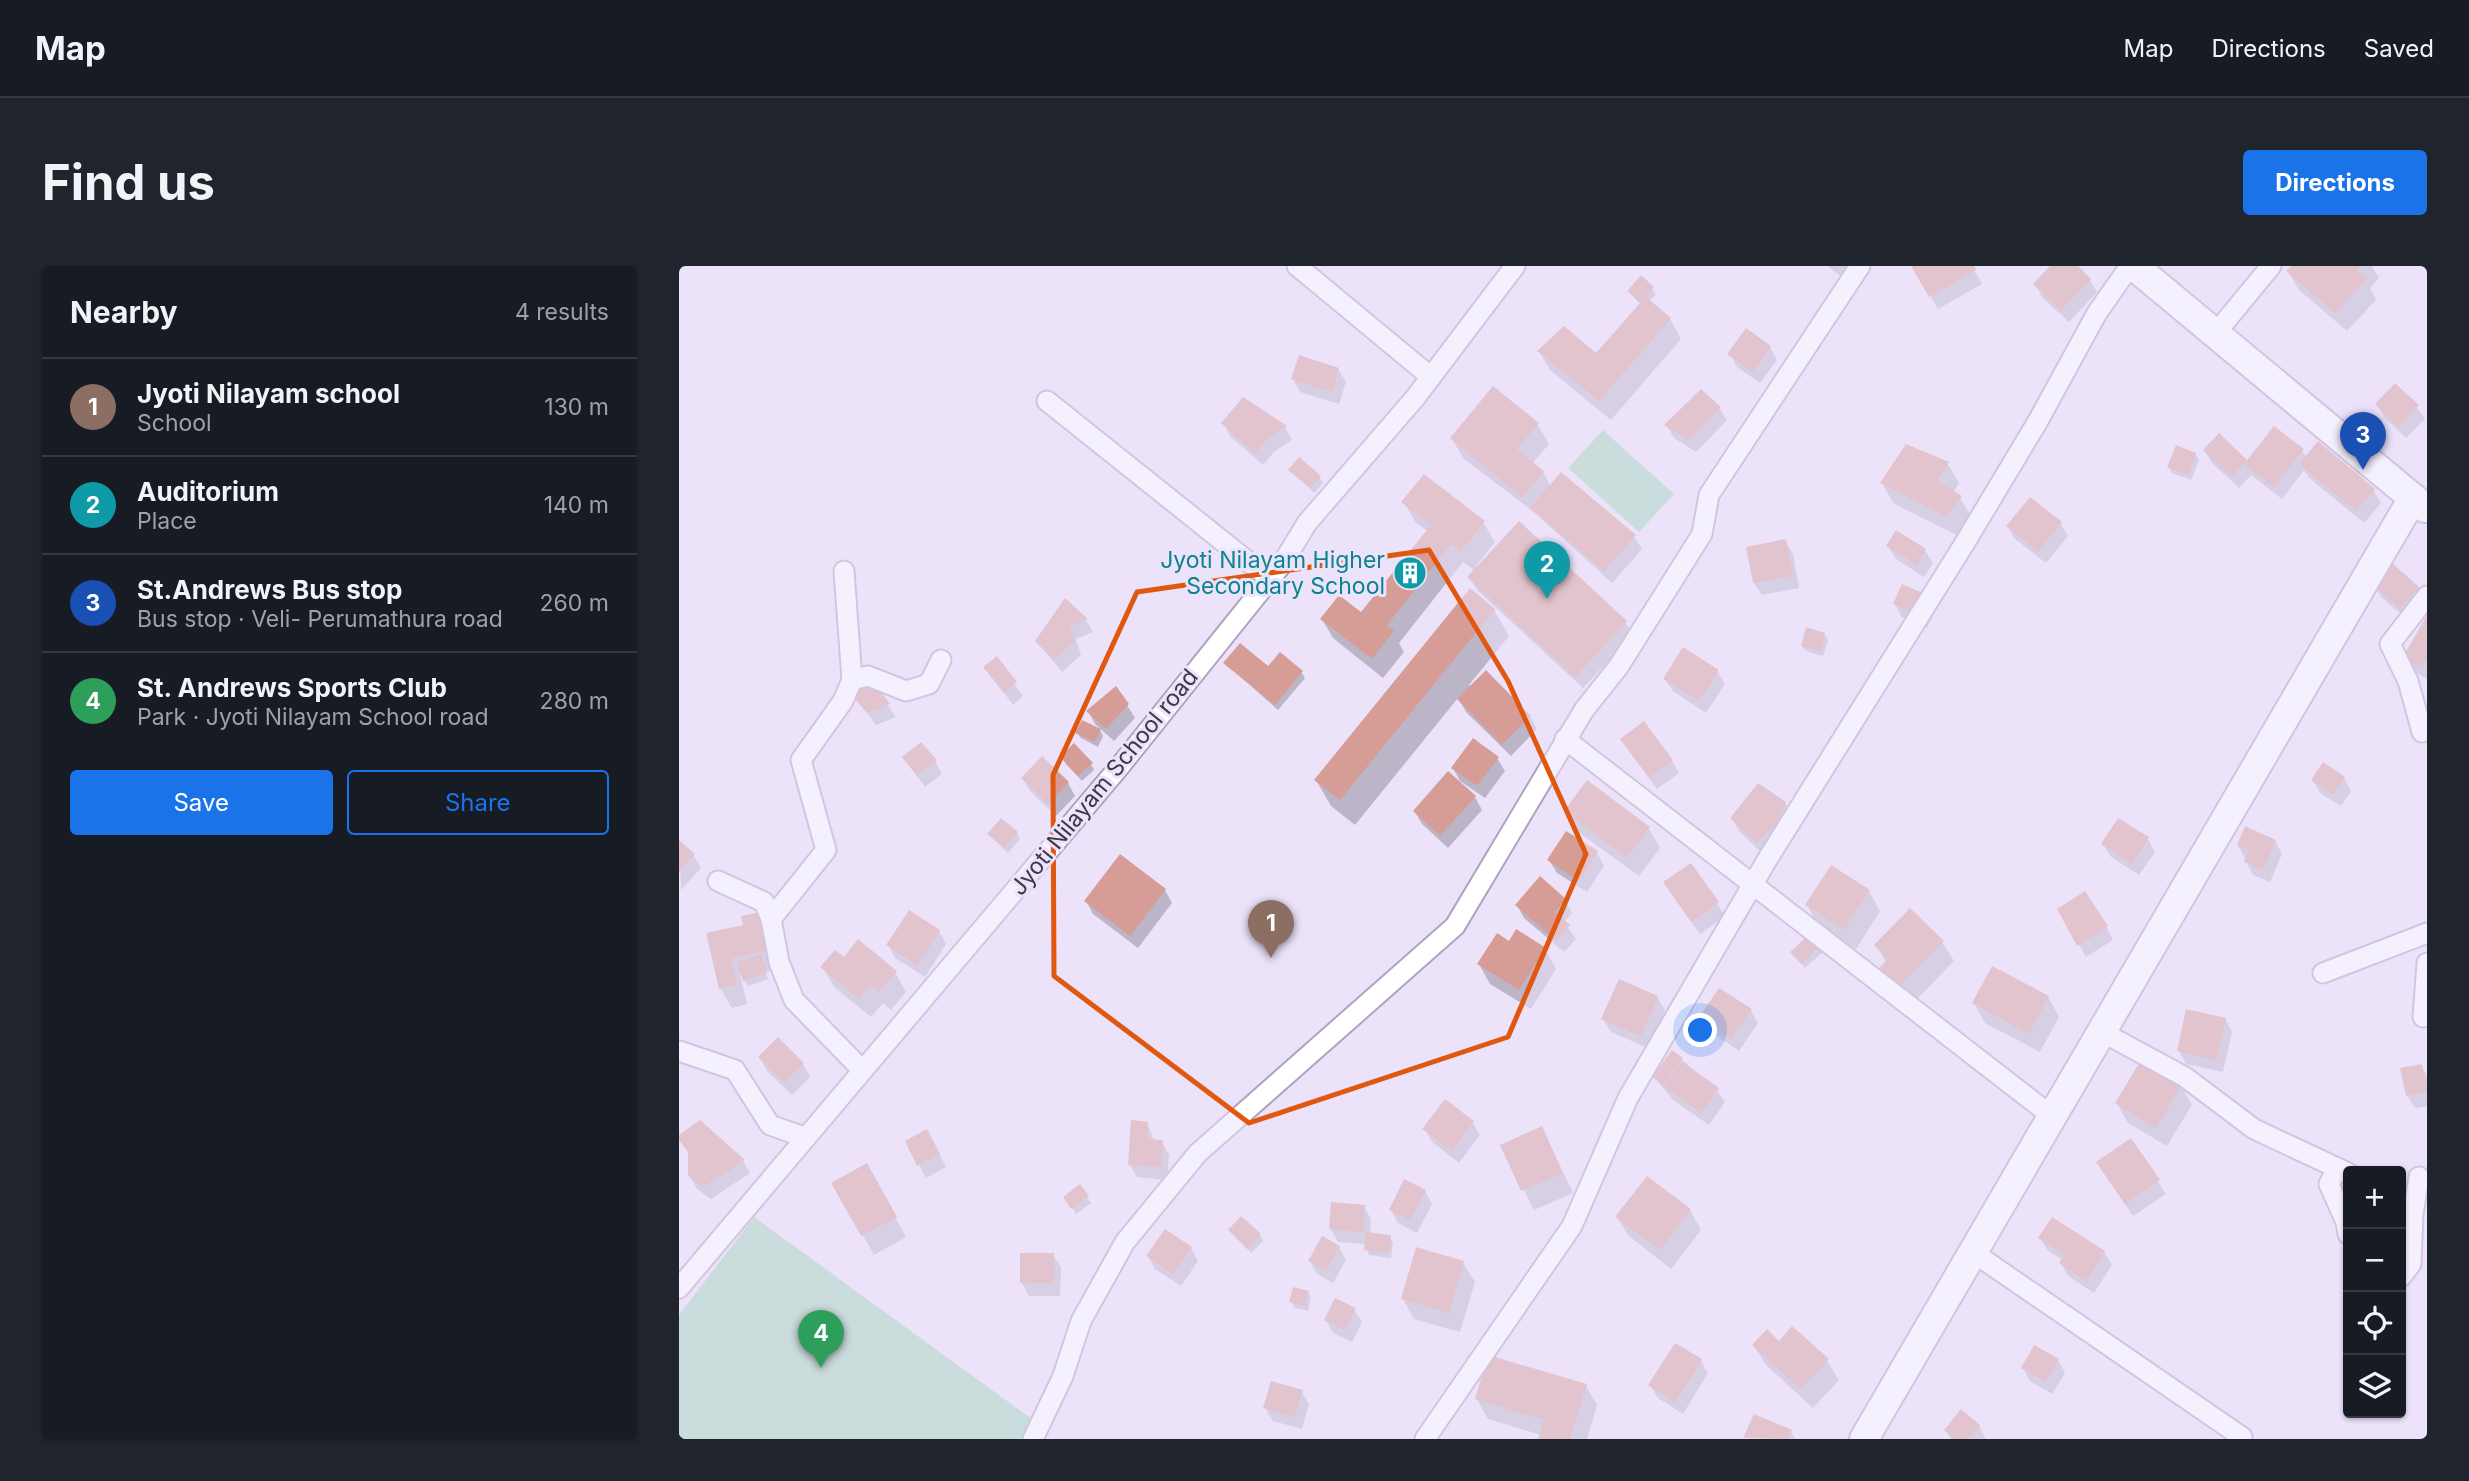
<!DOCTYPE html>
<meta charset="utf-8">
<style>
:root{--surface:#171b24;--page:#20242c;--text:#f1f3f6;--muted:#9ea1a6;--line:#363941;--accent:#1a73e8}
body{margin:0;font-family:Inter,sans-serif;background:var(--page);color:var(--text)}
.controls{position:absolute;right:21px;bottom:21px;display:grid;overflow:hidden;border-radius:7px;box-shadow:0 2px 5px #0004}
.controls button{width:63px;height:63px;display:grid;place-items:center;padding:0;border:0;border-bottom:2px solid var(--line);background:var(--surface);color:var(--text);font:35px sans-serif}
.you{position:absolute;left:1022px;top:765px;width:24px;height:24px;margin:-18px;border:5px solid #fff;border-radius:50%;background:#1a73e8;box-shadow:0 0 0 10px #1a73e833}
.badge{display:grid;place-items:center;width:46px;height:46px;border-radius:50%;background:var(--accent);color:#fff;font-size:23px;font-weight:700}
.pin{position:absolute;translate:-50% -58px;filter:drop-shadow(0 2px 4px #0008)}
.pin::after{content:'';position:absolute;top:37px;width:24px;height:21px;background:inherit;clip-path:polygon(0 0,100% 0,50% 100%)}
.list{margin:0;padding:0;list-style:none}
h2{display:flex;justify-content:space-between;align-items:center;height:91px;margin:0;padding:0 28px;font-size:30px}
h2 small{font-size:23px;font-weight:400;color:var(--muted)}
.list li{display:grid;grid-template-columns:46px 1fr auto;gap:21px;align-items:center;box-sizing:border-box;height:98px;padding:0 28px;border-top:2px solid var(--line)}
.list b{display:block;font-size:26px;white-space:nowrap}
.list p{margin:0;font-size:23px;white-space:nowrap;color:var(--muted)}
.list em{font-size:23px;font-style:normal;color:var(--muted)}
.actions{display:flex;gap:14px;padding:21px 28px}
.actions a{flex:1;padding:16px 0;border:2px solid var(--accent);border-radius:7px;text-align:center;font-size:24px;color:var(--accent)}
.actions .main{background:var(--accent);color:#fff}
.icon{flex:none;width:38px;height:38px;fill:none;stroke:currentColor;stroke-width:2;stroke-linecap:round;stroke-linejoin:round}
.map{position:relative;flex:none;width:1748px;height:1173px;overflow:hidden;border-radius:7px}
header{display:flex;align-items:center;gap:42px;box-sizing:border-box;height:98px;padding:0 35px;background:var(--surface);border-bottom:2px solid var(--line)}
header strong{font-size:33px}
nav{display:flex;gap:38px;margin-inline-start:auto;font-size:24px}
.intro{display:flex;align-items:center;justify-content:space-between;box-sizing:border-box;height:168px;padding:0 42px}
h1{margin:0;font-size:49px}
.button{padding:18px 32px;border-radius:7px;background:var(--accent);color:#fff;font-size:24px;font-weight:700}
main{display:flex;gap:42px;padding:0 42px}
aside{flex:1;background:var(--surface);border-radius:7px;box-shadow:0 2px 5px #0004}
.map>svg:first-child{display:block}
.green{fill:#a2d2b7}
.shadow{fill:#0003}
.building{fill:#d69d97}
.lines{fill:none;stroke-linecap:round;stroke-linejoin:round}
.street-casing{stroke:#aea3c0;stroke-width:23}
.secondary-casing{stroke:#aea3c0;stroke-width:32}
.street{stroke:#fff;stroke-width:19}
.secondary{stroke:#fff;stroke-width:28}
.marked{fill:none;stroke:#e0570f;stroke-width:5;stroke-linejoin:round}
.labels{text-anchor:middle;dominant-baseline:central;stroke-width:6;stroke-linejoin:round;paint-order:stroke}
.culture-label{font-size:23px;fill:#0d838f;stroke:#ece3fb;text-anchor:end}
.street-label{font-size:23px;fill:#3e3945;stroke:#ece3fb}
</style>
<header>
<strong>Map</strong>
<nav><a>Map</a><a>Directions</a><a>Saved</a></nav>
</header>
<div class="intro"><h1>Find us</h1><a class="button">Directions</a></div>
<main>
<aside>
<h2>Nearby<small>4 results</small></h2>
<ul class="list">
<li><span class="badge" style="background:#8d6e63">1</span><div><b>Jyoti Nilayam school</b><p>School</p></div><em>130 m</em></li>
<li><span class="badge" style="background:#0f9aa8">2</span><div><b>Auditorium</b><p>Place</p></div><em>140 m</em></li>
<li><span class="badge" style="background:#1a4fb4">3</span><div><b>St.Andrews Bus stop</b><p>Bus stop · Veli- Perumathura road</p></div><em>260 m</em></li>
<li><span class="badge" style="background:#2e9e5b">4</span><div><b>St. Andrews Sports Club</b><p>Park · Jyoti Nilayam School road</p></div><em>280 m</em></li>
</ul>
<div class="actions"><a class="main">Save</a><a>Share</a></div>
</aside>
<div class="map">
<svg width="1748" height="1173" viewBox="0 0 1748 1173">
<rect width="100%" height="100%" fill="#ece3fb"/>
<g class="green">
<polygon points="924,164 995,228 960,266 889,202"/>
<polygon points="75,951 357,1156 345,1173 0,1173 0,1049"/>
</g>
<g class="shadow">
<polygon points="1148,0 1175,0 1166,13"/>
<polygon points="1234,0 1293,0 1303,18 1259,43"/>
<polygon points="1373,0 1396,0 1411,14 1418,26 1390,56 1363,31 1356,18"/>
<polygon points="1615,0 1693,0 1700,12 1691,22 1697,34 1668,65 1620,24 1609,5"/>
<polygon points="973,22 977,28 970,36 991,53 1002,73 932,154 871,104 860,85 918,89 962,39 950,25"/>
<polygon points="1091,81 1098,94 1081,117 1058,101 1051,88"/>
<polygon points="659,103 667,116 660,138 621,126 614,113"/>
<polygon points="564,134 606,161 613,174 596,185 584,199 551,170 544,157"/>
<polygon points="1698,139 1738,141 1746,153 1727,172 1705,151"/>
<polygon points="1040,142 1048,154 1017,186 995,172 988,160"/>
<polygon points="858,158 870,178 853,198 864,206 872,221 955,271 963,283 933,317 857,248 784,192 773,173"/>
<polygon points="1540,170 1569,197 1623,184 1627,191 1694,224 1702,237 1685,257 1629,211 1625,204 1603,233 1572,209 1560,222 1533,197 1526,185"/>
<polygon points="1516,188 1520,194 1512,214 1493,207 1490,201"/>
<polygon points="1268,197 1280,217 1274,227 1281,232 1293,251 1280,270 1214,237 1203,217"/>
<polygon points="612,204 640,211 644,217 635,227"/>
<polygon points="725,236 804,256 816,276 797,300 799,302 946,356 954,369 904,422 798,324 790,311 796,305 784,296 720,377 725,386 704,412 654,372 643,353 682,349 748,265 736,256"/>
<polygon points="1381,257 1389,270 1367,297 1336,273 1329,261"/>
<polygon points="1218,267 1246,285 1254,297 1245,311 1217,293 1209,280"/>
<polygon points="1106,275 1114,288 1120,322 1083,329 1075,317"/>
<polygon points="1695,318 1739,322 1746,335 1729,354 1702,331"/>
<polygon points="1248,331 1256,344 1248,362 1223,351 1216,338"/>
<polygon points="386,334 407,354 414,366 397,373 402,389 383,406 358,375"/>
<polygon points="815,344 830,370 790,419 851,451 858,463 832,490 787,446 779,432 676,559 652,540 637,514"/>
<polygon points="1748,353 1748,413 1733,404 1726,391"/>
<polygon points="1145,368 1149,374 1144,390 1127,385 1123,380"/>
<polygon points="317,393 344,430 334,439 306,401"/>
<polygon points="546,397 622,406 626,412 599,444"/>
<polygon points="1038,405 1046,418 1027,447 994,425 986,413"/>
<polygon points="191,415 217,451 197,459 173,427"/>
<polygon points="448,439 456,452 435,475 416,458 409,445"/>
<polygon points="421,464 424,470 419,481 402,472 398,467"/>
<polygon points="943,473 993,495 1000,507 978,523"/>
<polygon points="225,492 256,495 263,508 246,521"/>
<polygon points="818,492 826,505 806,532 781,515 774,502"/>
<polygon points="363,493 389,517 396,530 377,550 351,525 344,513"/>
<polygon points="386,497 412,498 415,504 403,515"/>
<polygon points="1665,512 1672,525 1662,540 1641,527 1634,514"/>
<polygon points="908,516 970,563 981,582 960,610 898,565 887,545"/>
<polygon points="796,531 803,544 769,582 743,558 736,546"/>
<polygon points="1106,537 1114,550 1085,589 1060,565 1053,552"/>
<polygon points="337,567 341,573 329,587 310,568"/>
<polygon points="1469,573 1476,586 1460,609 1432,591 1424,578"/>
<polygon points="1596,575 1603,588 1591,616 1574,609 1559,579"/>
<polygon points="0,577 14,589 22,602 2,624"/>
<polygon points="918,587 925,600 908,626 878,607 870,594"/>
<polygon points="1012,599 1046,650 1021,668 994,629"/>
<polygon points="486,624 493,637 459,682 414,648 407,635"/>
<polygon points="1190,625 1201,645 1177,683 1139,659 1128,639"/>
<polygon points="886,634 893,647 885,656 897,673 885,686 845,652 838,639"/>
<polygon points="1380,643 1427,661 1434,674 1407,691"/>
<polygon points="80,648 99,704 87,706 89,713 69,720 61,708 68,738 53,742 41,722 29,669 66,660"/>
<polygon points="260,665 267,678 246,711 216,692 209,679"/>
<polygon points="1132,669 1145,685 1126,702 1113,687"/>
<polygon points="1263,676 1275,695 1232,739 1214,721 1202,702 1207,696 1197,679"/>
<polygon points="830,677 866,683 877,703 852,743 811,718 800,698"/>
<polygon points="165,693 216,706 227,726 212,744 204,737 192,751 155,721 144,701"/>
<polygon points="978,731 986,744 969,782 932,766 924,753"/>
<polygon points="1369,731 1380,751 1361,786 1306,757 1295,737"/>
<polygon points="1072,745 1079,757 1060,785 1029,764 1022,751"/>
<polygon points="1546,753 1553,766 1544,806 1507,798 1500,785"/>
<polygon points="99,774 124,798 131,811 113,829 88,805 81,792"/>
<polygon points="1002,793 1038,824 1046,836 1030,859 994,834 975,811"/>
<polygon points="1742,800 1748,810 1748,840 1736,842 1728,830"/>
<polygon points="1502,820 1513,839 1488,880 1449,857 1438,837"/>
<polygon points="468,857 475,875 483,876 490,889 488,914 458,911 451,899"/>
<polygon points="794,857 801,869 780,897 753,876 746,863"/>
<polygon points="863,862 894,927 855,944 823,880"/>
<polygon points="0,872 64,895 71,907 32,933 18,923 10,909 16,892"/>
<polygon points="1451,874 1487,928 1454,950 1426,909"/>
<polygon points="228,876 255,878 267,901 247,912"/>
<polygon points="188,900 227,971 195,989 155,918"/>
<polygon points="401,921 412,937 397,948 386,931"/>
<polygon points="746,925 753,938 738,967 719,957 712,944"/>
<polygon points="685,941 692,953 691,969 711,971 714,977 712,992 690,989 687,978 659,976 652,963"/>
<polygon points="1011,944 1022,964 992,1003 950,970 938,951"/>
<polygon points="551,964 581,969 584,975 572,987"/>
<polygon points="1361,972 1425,986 1433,999 1415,1027 1389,1010 1382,997 1384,994 1369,985"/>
<polygon points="660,981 667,994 654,1017 638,1008 631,995"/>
<polygon points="512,982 519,995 502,1020 476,1003 469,990"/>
<polygon points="343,988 374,989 382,1001 381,1030 350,1030 343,1017"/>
<polygon points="784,997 796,1016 781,1066 735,1053 724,1033"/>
<polygon points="629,1026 632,1032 629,1045 616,1042 612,1036"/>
<polygon points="675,1044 683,1056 673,1076 654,1067 647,1054"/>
<polygon points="1100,1077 1148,1095 1160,1114 1134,1142 1087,1099 1075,1080"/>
<polygon points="1379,1094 1386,1107 1373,1128 1351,1115 1344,1102"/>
<polygon points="1022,1095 1029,1107 1004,1148 979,1132 971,1119"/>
<polygon points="907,1120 918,1139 908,1173 861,1173 862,1169 809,1153 798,1133"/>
<polygon points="622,1125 630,1138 623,1163 594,1155 586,1142"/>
<polygon points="1300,1160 1307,1173 1272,1173 1267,1164"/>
<polygon points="1112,1166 1116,1173 1066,1172"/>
</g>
<g class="building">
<polygon points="1232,0 1295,0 1297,4 1250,31"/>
<polygon points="1371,0 1399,0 1412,13 1382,44 1354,18"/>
<polygon points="1612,0 1682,0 1678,4 1688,13 1656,47 1607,5"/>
<polygon points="962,9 975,21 966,30 992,52 920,135 858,85 885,60 917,87 961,37 948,25"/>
<polygon points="1067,62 1092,80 1073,106 1048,88"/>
<polygon points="620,89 660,102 653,126 612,113"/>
<polygon points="1716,117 1740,139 1719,161 1696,138"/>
<polygon points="814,120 860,157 838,183 865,205 843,232 771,172"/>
<polygon points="1022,123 1042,141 1009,174 985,159"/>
<polygon points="564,131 608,160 589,172 576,187 542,157"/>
<polygon points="1595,160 1625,183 1595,221 1565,198"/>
<polygon points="1540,167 1568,194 1552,211 1524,184"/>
<polygon points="1639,175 1696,223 1677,245 1620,198"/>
<polygon points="1227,178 1270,196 1258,215 1283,230 1268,251 1201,217"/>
<polygon points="1497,179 1517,187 1509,209 1488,201"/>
<polygon points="620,191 642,210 631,222 609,204"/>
<polygon points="882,206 957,269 925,305 851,242"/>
<polygon points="745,208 806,255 782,285 772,278 708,359 715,365 693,393 641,353 660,329 682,346 752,259 722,236"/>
<polygon points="1351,231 1383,256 1359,286 1327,260"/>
<polygon points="840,255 948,355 896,411 788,311"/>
<polygon points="1217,264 1247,283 1238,299 1207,280"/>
<polygon points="1107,273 1114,310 1074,317 1067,281"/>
<polygon points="1712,296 1740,321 1721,343 1693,318"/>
<polygon points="1223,318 1250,330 1240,350 1214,338"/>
<polygon points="791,322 816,343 661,534 635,514"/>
<polygon points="386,332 409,353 391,360 396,375 374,394 356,375"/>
<polygon points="1748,349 1748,393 1740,401 1724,391"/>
<polygon points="1127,361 1146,367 1141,385 1122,380"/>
<polygon points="561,377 589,400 601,386 624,405 596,439 544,397"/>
<polygon points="1004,381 1040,404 1020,435 984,413"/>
<polygon points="318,390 338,416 325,427 304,401"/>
<polygon points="807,404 852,450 823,479 778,433"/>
<polygon points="192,412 211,438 188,447 170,426"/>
<polygon points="437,420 450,438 427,463 407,445"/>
<polygon points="403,454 422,463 416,476 396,467"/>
<polygon points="965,455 994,494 970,512 941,473"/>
<polygon points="794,472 820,491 798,520 772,502"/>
<polygon points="242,476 258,494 238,510 223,491"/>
<polygon points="395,477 414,497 399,510 381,491"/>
<polygon points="363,490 390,516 369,538 342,512"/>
<polygon points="1644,496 1666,511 1654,529 1632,514"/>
<polygon points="769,505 797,530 761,570 734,545"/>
<polygon points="908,514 971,561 948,592 885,545"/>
<polygon points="1079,517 1107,536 1097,559 1077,577 1051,552"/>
<polygon points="322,552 339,566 325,582 308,568"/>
<polygon points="1439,552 1470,571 1453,598 1422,578"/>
<polygon points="1566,560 1597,574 1584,604 1565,596 1570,584 1558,579"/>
<polygon points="887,565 919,585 900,615 868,594"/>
<polygon points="0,574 16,588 0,606"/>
<polygon points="441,588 487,623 451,670 405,635"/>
<polygon points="1012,597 1040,636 1012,656 984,616"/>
<polygon points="1152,599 1191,624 1165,664 1126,639"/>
<polygon points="861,610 887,633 876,646 891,659 877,675 836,639"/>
<polygon points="1406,625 1429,660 1398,680 1378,643"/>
<polygon points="1231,642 1265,675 1220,720 1200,702 1209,693 1195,679"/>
<polygon points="230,644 261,664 238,699 207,679"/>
<polygon points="81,646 89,684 52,693 58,718 40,723 27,667 64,659 62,650"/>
<polygon points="837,663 867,682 840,724 798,698 818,667 830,675"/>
<polygon points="1132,667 1143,678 1122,698 1111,686"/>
<polygon points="179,673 218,705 200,726 192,719 180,733 141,701 156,684 165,691"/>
<polygon points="82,688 88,707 64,715 58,696"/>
<polygon points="1313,700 1370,730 1350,768 1293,737"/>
<polygon points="940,713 979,730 962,770 922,753"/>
<polygon points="1040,722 1073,743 1052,773 1020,751"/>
<polygon points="1507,743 1547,752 1537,794 1498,785"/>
<polygon points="99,771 125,797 105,817 79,791"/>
<polygon points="993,784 1004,792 984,819 973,811"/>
<polygon points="1462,794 1503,818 1477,862 1436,837"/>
<polygon points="1003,796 1040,822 1022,847 985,821"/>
<polygon points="1743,798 1748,826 1727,830 1721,802"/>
<polygon points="766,833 795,855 773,885 743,863"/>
<polygon points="21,854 66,894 24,921 9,910 9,886 0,874 0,869"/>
<polygon points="452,854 469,856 468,873 484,874 482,901 449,899"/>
<polygon points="863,860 884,907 842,925 821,879"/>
<polygon points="248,863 261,888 238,900 226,875"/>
<polygon points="1452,872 1481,914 1446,938 1417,896"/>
<polygon points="188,897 218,951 182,970 152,917"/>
<polygon points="968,910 1012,943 981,984 936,951"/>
<polygon points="725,913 747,924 731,955 710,944"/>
<polygon points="401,918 410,930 392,943 384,931"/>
<polygon points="652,936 686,939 684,966 650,963"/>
<polygon points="562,950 582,968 568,983 549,964"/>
<polygon points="1373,951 1426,985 1407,1015 1380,997 1386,988 1359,972"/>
<polygon points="486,963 513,981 494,1008 467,990"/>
<polygon points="687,966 712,969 710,987 685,984"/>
<polygon points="643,970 661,980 647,1005 629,995"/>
<polygon points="737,981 785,995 770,1047 722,1033"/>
<rect x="341" y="987" width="34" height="30"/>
<polygon points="614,1021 630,1025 626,1040 610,1036"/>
<polygon points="656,1032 677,1042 666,1064 645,1054"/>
<polygon points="1113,1060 1150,1093 1122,1124 1073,1079 1088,1063 1100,1075"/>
<polygon points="996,1077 1023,1093 996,1136 969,1119"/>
<polygon points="1355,1079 1380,1093 1366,1116 1342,1102"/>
<polygon points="809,1089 908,1118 891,1173 859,1173 865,1154 796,1133"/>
<polygon points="592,1115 624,1124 616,1151 584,1142"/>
<polygon points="1282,1143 1301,1159 1289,1173 1275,1173 1265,1164"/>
<polygon points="1075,1148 1113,1164 1109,1173 1064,1172"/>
</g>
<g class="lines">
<defs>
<g id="street">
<polyline points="618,0 752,111"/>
<polyline points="1536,68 1592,0"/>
<polyline points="368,135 591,313"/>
<polyline points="165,305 173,414 164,435 122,494 147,584 92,653 100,696 115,734 183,804"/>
<polyline points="173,414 189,410 227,425 250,418 262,394"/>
<polyline points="1743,466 1729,415 1711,378 1748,330"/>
<polyline points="886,473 1374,851"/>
<polyline points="39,615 85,636 92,653"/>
<polyline points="1644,707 1748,667"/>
<polyline points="1744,751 1748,697"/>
<polyline points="1423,766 1506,811 1575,863 1669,907"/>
<polyline points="0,785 56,804 91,859 125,871"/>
<polyline points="1659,902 1650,918 1667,956 1669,968"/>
<polyline points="1295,987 1563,1171"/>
<polyline points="1722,1011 1732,998 1734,948 1740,911"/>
<polyline points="0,1022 441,500 603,298 628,257 736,132 836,0"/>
<polyline points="354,1173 384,1110 402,1055 446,976 519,887 776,660 905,444 940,400 1023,268 1030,229 1181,0"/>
<polyline points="746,1173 893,960 949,832 1088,594 1287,275 1359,155 1418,47 1451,0"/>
</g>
<g id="secondary">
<polyline points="1455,0 1746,242"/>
<polyline points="1185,1173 1734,232"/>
</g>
</defs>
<use href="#street" class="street-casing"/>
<use href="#secondary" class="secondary-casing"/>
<use href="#street" class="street"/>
<use href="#secondary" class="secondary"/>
</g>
<path d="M0 0H1748V1173H0ZM750,284L829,415L907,588L829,771L570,857L375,710L374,509L458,326Z" fill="#ece3fb" fill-opacity=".55" fill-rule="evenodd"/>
<path class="marked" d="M750,284L829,415L907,588L829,771L570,857L375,710L374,509L458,326Z"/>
<defs>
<symbol id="building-disc" viewBox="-11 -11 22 22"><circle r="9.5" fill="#0f9aa8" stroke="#ece3fb"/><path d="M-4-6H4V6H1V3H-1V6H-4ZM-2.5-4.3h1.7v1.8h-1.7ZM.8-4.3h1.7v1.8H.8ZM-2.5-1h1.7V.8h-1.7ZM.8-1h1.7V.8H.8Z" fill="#fff"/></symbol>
</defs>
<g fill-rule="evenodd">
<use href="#building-disc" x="712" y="288" width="38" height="38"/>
</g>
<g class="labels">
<g class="culture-label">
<text x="706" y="294">Jyoti Nilayam Higher<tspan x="706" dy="26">Secondary School</tspan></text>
</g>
<g class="street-label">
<text transform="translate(425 516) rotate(-51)">Jyoti Nilayam School road</text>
</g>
</g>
</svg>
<div class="controls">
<button>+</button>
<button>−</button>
<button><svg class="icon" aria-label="locate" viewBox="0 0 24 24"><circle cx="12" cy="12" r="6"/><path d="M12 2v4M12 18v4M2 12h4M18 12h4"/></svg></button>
<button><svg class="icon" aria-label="layers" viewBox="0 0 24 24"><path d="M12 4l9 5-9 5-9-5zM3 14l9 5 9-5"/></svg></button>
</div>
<div class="you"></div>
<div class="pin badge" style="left:592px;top:692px;background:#8d6e63">1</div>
<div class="pin badge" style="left:868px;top:333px;background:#0f9aa8">2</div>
<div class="pin badge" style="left:1684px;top:204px;background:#1a4fb4">3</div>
<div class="pin badge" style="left:142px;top:1102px;background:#2e9e5b">4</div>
</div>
</main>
